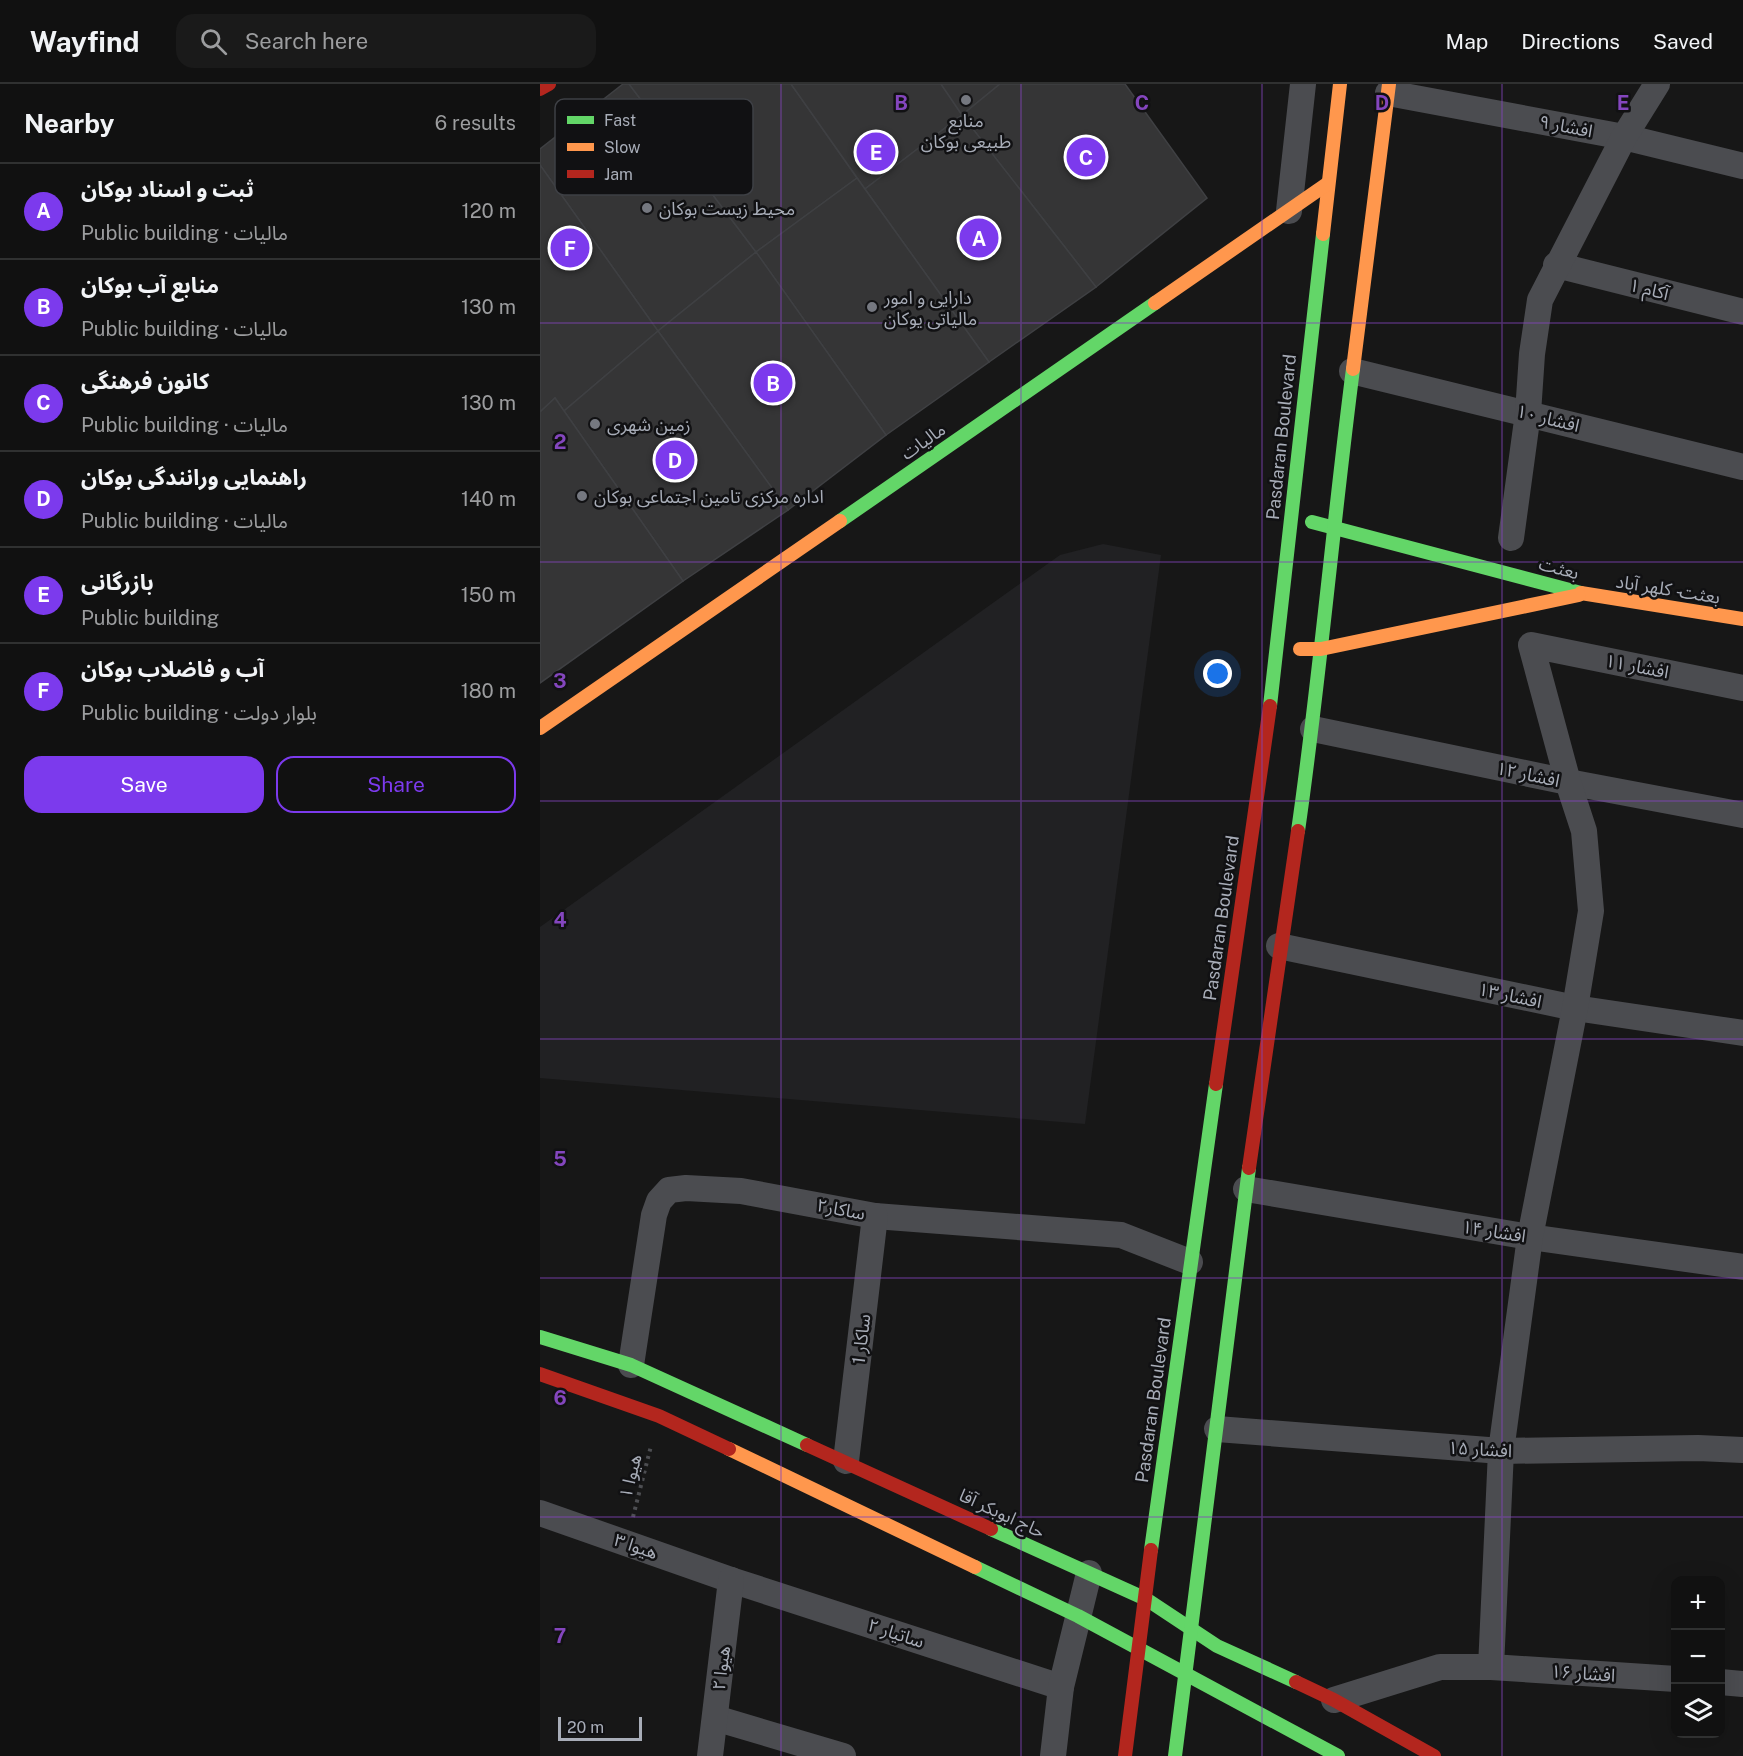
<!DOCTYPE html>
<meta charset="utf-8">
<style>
:root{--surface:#111;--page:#1a1a1a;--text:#f1f3f6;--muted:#9c9d9f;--line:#303131;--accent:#7c3aed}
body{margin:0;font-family:"Public Sans","Noto Sans Arabic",sans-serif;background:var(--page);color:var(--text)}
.controls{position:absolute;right:18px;bottom:18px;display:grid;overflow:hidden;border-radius:12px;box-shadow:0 6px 24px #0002}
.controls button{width:54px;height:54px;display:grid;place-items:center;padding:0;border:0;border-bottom:2px solid var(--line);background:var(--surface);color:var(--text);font:30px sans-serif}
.scale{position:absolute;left:18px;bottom:15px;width:84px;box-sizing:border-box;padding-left:6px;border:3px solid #a8adb8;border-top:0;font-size:16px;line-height:21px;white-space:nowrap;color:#a8adb8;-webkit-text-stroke:4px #111113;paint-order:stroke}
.you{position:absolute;left:678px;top:590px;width:21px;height:21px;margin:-15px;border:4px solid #fff;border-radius:50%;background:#1a73e8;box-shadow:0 0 0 9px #1a73e833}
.badge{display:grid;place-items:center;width:39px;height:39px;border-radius:50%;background:var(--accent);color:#fff;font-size:20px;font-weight:700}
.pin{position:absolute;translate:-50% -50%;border:3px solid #fff;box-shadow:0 2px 6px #0006}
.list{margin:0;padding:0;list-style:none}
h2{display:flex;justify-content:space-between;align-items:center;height:78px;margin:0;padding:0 24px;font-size:26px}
h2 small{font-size:20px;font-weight:400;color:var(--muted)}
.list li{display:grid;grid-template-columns:39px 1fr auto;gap:18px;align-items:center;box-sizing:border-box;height:96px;padding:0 24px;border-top:2px solid var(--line)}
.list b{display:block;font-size:22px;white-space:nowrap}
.list p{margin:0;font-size:20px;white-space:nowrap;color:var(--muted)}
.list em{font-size:20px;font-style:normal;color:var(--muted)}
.actions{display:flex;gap:12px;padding:18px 24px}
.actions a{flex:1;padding:14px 0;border:2px solid var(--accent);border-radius:18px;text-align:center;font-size:21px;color:var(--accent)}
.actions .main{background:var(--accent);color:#fff}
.icon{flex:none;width:33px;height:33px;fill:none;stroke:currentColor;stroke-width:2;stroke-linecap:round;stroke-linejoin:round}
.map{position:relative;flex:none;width:1203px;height:1672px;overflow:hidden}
header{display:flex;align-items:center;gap:36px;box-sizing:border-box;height:84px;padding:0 30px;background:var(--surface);border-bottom:2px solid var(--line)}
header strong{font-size:28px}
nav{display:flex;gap:33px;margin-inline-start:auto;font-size:21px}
.search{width:420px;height:54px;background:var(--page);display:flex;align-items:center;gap:15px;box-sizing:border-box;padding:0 21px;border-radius:18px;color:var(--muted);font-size:22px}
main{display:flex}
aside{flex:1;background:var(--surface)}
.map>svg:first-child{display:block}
.built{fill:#212123}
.building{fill:#353536;stroke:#3f4043;stroke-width:1.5}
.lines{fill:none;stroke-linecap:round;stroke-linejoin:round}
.path{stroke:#4d4e52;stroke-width:4;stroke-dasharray:3 4.5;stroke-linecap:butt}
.street{stroke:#4b4c50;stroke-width:26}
.fast{stroke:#63d668;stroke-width:14}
.slow{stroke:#ff974d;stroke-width:14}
.jam{stroke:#b3261e;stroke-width:14}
.grid{fill:none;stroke:#8446be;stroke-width:1.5;stroke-opacity:0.55}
.poi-dot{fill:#757880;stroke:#111113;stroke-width:2}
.labels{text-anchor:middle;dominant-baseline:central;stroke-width:5;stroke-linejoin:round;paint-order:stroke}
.poi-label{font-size:18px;fill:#a8adb8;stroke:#111113;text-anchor:start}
.street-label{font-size:18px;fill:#a8adb8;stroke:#111113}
.key{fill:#111113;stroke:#3e4045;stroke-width:1.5}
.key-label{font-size:16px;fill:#a8adb8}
.grid-label{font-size:20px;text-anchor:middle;font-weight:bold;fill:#8446be;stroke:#111113;stroke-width:5;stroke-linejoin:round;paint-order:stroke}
</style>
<header>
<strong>Wayfind</strong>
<div class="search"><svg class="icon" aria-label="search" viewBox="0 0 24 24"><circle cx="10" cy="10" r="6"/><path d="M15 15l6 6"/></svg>Search here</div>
<nav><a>Map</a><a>Directions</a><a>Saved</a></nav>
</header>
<main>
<aside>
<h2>Nearby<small>6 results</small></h2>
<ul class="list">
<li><span class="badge">A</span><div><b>ثبت و اسناد بوکان</b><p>Public building · مالیات</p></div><em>120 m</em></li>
<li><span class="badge">B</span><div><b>منابع آب بوکان</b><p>Public building · مالیات</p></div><em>130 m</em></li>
<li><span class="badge">C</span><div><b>کانون فرهنگی</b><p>Public building · مالیات</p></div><em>130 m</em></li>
<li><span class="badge">D</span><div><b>راهنمایی ورانندگی بوکان</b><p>Public building · مالیات</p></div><em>140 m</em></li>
<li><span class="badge">E</span><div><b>بازرگانی</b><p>Public building</p></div><em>150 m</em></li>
<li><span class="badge">F</span><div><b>آب و فاضلاب بوکان</b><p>Public building · بلوار دولت</p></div><em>180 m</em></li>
</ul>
<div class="actions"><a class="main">Save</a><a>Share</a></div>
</aside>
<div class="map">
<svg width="1203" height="1672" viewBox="0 0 1203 1672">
<rect width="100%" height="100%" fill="#171717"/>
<polygon class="built" points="563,460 621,471 545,1040 0,994 0,843 520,471"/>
<g class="building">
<polygon points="83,0 89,0 216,168 118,247 0,81 0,65"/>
<polygon points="89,0 251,0 317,94 216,168"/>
<polygon points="251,0 401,0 422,31 325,105"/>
<polygon points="401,0 460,0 422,31"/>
<polygon points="460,0 585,0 667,114 556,203 422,31"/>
<polygon points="422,31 556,203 449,278 325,105"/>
<polygon points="0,81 118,247 24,327 15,314 0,328"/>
<polygon points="317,94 449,278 346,351 216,168"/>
<polygon points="216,168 346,351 248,426 118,247"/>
<polygon points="118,247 248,426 143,497 24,327"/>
<polygon points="15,314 143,497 0,599 0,328"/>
</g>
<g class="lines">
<polyline class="path" points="93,1433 111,1362"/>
<g class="street">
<polyline points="848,9 1084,53 1203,82"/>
<polyline points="749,127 763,0"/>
<polyline points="1016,181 1203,228"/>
<polyline points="812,287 1203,383"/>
<polyline points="971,454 988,329 992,270 1000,216 1084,53 1117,0"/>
<polyline points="773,645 1028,698 1203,731"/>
<polyline points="739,862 1035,924 1203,949"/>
<polyline points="706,1105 990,1153 1203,1183"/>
<polyline points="91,1281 114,1131 119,1117 129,1106 146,1104 201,1107 335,1132 581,1151 650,1178"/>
<polyline points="677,1345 961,1367 1158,1364 1203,1366"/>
<polyline points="306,1377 335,1132"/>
<polyline points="0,1429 191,1496 521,1603"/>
<polyline points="951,1583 1136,1595"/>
<polyline points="1180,1598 1203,1600"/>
<polyline points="794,1616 900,1583 951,1583 961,1367 990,1153 1035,924 1051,827 1044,747 1028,698 991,561 1203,604"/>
<polyline points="175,1634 303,1672"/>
<polyline points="170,1672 191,1496"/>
<polyline points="513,1672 521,1603 549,1489"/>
</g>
<g class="fast">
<polyline points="300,437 615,219"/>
<polyline points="772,438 1041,509"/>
<polyline points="730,622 783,150"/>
<path d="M758,747C780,594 793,439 813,285"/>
<polyline points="0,1253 91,1281 267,1361"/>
<polyline points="451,1445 606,1515 677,1562 756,1598"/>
<polyline points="611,1466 676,1000"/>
<polyline points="435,1483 538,1532 798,1672"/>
<polyline points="635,1672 709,1084"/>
</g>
<g class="slow">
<polyline points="783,150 800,0"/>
<polyline points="615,219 787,100"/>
<polyline points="813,285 849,0"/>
<polyline points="1041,509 1203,535"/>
<polyline points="760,565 781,565 1039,511"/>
<polyline points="0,644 300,437"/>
<polyline points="189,1365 435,1483"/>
</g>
<g class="jam">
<polyline points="0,5 9,0"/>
<polyline points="676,1000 730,622"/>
<polyline points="709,1084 758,747"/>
<polyline points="0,1290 119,1332 189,1365"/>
<polyline points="267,1361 451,1445"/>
<polyline points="756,1598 794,1616 894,1672"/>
<polyline points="585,1672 611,1466"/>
</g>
</g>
<path class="grid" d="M241,0V1672M481,0V1672M722,0V1672M962,0V1672M0,239H1203M0,478H1203M0,717H1203M0,955H1203M0,1194H1203M0,1433H1203"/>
<g class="poi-dot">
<circle cx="426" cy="16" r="6"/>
<circle cx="107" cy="124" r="6"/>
<circle cx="332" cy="223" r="6"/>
<circle cx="55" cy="340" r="6"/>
<circle cx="42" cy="412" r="6"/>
</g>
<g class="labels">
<g class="poi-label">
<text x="426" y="36" text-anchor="middle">منابع<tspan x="426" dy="21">طبیعی بوکان</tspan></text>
<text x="119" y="124">محیط زیست بوکان</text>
<text x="344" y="213">دارایی و امور<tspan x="344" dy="21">مالیاتی یوکان</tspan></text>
<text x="67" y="340">زمین شهری</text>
<text x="54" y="412">اداره مرکزی تامین اجتماعی بوکان</text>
</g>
<g class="street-label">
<text transform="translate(1026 42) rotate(11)">افشار ۹</text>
<text transform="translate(1109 205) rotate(14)">آکام ۱</text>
<text transform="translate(1008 334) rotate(14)">افشار ۱۰</text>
<text transform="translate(741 353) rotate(-84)">Pasdaran Boulevard</text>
<text transform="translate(383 357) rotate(-35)">مالیات</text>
<text transform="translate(1019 484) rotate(15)">بعثت</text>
<text transform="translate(1128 505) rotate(9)">بعثت- کلهر آباد</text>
<text transform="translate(1097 582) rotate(11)">افشار ۱۱</text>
<text transform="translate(988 690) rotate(12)">افشار ۱۲</text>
<text transform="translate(681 834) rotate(-82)">Pasdaran Boulevard</text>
<text transform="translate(970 911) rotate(12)">افشار ۱۳</text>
<text transform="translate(301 1125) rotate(11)">ساکار۲</text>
<text transform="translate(954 1147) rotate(9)">افشار ۱۴</text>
<text transform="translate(321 1255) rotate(-83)">ساکار 1</text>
<text transform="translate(613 1316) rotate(-82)">Pasdaran Boulevard</text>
<text transform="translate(940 1365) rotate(3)">افشار ۱۵</text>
<text transform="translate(90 1392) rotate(-76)">هیوا ۱</text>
<text transform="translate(462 1429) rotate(25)">حاج ابوبکر آقا</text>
<text transform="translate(96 1462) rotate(19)">هیوا ۳</text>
<text transform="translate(356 1549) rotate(18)">ساتیار ۲</text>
<text transform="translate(181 1584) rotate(-83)">هیوا ۲</text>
<text transform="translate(1043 1589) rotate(4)">افشار ۱۶</text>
</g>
</g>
<rect x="15" y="15" width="198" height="96" rx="9" class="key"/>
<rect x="27" y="32" width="27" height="8" fill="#63d668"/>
<rect x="27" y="59" width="27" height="8" fill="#ff974d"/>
<rect x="27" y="86" width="27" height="8" fill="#b3261e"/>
<g class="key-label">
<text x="64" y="42">Fast</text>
<text x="64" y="69">Slow</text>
<text x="64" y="96">Jam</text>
</g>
<g class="grid-label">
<text x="361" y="26">B</text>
<text x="602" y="26">C</text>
<text x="842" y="26">D</text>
<text x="1083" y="26">E</text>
<text x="20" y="365">2</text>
<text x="20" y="604">3</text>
<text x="20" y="843">4</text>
<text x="20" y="1082">5</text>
<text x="20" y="1321">6</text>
<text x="20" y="1559">7</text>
</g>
</svg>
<div class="controls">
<button>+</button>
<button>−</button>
<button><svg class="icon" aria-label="layers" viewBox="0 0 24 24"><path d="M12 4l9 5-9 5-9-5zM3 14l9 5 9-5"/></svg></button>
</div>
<div class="scale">20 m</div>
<div class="you"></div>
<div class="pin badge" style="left:439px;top:154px">A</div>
<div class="pin badge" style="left:233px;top:299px">B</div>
<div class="pin badge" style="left:546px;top:73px">C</div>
<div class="pin badge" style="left:135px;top:376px">D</div>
<div class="pin badge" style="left:336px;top:68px">E</div>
<div class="pin badge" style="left:30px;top:164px">F</div>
</div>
</main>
